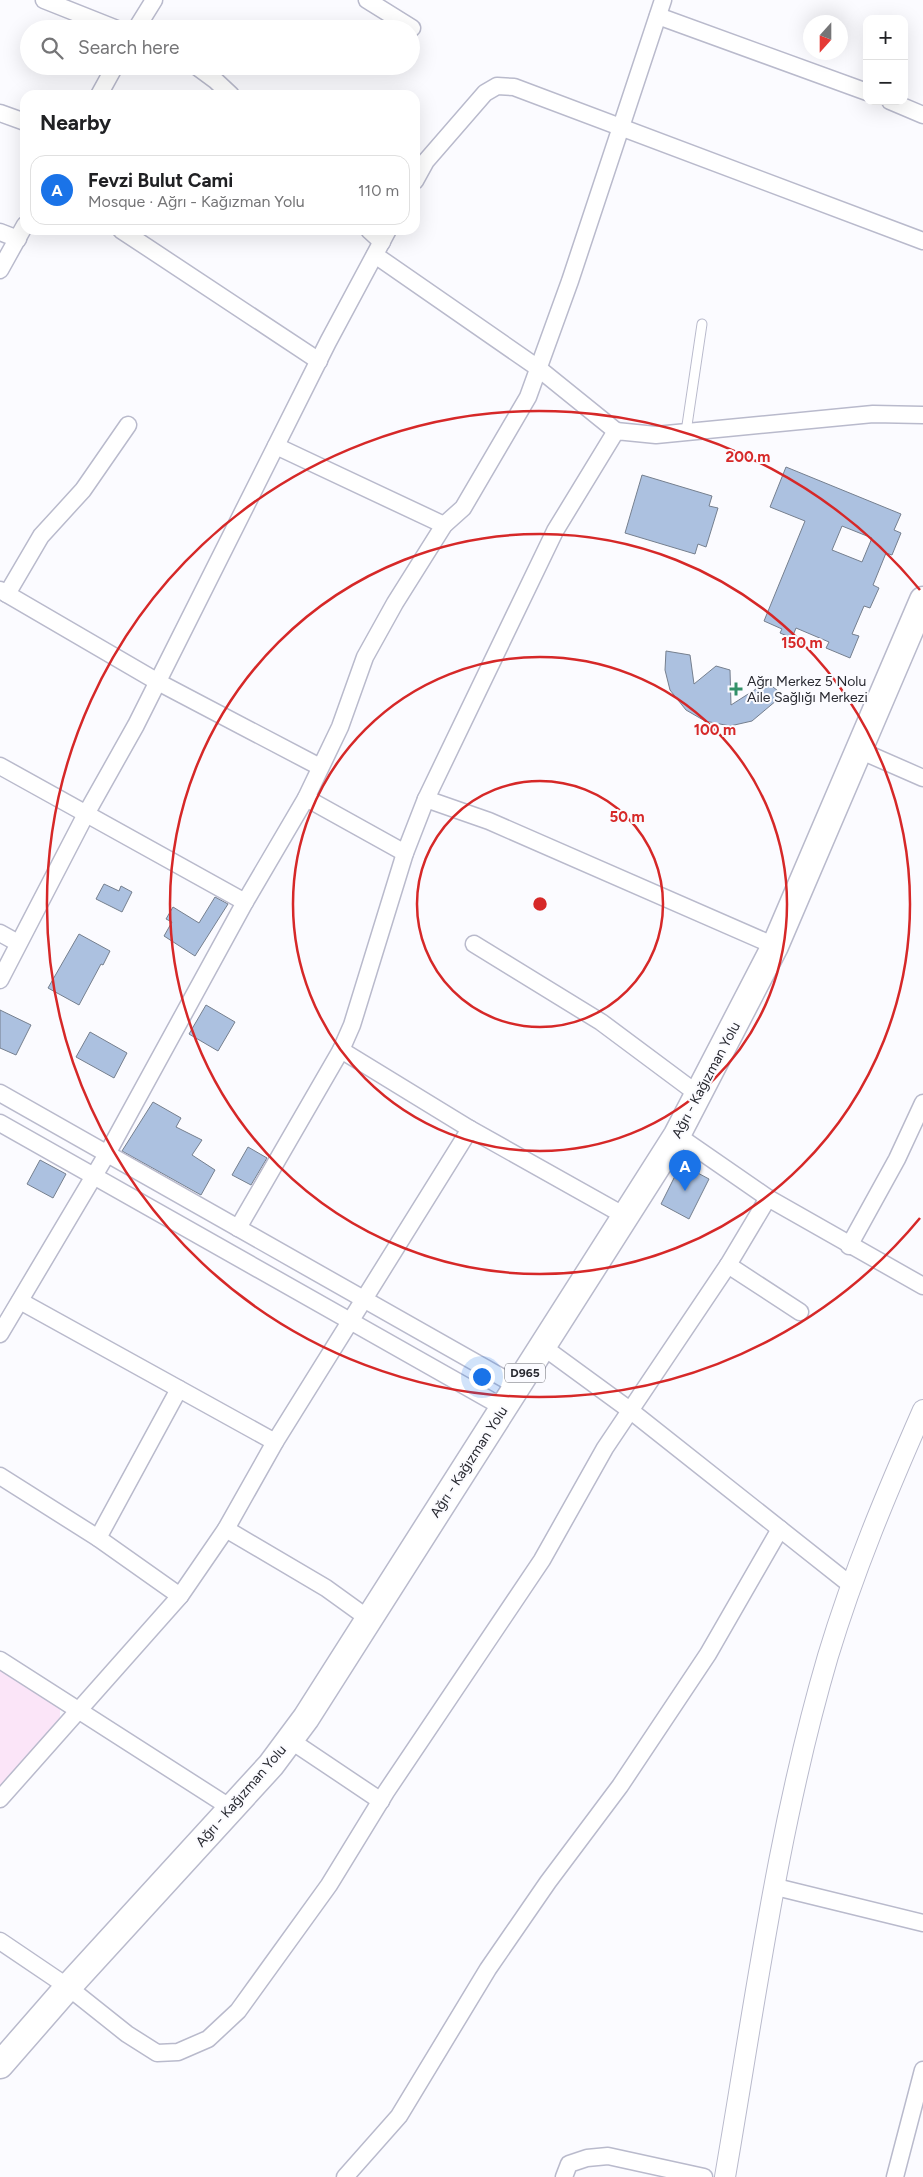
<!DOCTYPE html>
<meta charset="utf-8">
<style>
:root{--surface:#fff;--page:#f6f6f6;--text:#202124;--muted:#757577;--line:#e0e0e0;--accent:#1a73e8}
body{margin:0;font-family:Figtree,sans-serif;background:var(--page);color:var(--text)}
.controls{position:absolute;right:15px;top:15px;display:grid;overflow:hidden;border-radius:10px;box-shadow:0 5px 20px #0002}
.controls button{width:45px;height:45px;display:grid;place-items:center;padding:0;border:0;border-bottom:1px solid var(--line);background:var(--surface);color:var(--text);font:25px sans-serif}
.compass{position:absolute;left:803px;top:15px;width:45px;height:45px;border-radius:50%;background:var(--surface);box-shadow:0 5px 20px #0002;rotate:201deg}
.you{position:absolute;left:481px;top:1376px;width:18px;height:18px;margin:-12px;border:4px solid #fff;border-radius:50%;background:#1a73e8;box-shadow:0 0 0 8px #1a73e833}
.badge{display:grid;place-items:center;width:32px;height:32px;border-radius:50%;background:var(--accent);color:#fff;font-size:16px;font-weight:700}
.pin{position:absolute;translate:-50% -41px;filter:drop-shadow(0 1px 2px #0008)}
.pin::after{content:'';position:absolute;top:26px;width:18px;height:15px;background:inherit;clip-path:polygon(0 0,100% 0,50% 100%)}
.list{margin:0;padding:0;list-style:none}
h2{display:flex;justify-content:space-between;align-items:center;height:65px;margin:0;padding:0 20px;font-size:21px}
h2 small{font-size:16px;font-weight:400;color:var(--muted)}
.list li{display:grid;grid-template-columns:32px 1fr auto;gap:15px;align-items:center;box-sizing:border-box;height:70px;margin:0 10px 10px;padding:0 10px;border:1px solid var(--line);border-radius:15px}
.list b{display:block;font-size:19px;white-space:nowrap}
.list p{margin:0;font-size:16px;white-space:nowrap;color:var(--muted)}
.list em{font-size:16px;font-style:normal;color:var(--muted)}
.icon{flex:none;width:28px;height:28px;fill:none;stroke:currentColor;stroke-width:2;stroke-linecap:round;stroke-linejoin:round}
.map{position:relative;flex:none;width:923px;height:2177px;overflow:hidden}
.search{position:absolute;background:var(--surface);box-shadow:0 5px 20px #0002;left:20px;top:20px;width:400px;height:55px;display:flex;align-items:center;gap:12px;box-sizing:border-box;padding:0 18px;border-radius:28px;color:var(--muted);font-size:19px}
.panel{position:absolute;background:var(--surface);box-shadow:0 5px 20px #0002;left:20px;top:90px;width:400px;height:145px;border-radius:15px}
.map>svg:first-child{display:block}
.green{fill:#fbe5f8}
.building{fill:#acc1e0;stroke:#757f8e;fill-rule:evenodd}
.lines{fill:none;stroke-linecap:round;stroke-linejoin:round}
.service-casing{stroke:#b9bacc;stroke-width:11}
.minor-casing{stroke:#b9bacc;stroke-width:19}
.tertiary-casing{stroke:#b9bacc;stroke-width:22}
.primary-casing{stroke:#b9bacc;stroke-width:29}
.service{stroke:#fff;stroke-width:9}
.minor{stroke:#fff;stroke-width:16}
.tertiary{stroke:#fff;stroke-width:20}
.primary{stroke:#fff;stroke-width:26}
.ring{fill:none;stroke:#d62828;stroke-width:2.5}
.poi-dot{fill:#339169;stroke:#fbfbff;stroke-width:2}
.labels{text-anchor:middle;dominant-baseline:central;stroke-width:4;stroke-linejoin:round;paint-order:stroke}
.shield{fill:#fbfbff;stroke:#67686e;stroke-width:1}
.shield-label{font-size:12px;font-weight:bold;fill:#282930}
.poi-label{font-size:14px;fill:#282930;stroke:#fbfbff;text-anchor:start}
.street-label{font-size:14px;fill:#282930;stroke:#fbfbff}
.centre{fill:#d62828;stroke:#fbfbff;stroke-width:2.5}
.ring-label{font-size:15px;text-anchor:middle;font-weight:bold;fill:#d62828;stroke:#fbfbff;stroke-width:4;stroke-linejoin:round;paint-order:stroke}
</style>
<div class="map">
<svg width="923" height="2177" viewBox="0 0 923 2177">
<rect width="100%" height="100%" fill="#fbfbff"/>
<polygon class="green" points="0,1670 60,1708 60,1723 0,1790"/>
<g class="building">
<path d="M786,467L901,514L894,530L901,533L892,555L886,553L873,585L879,588L870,608L864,606L852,634L859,636L850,658L826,648L829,642L796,628L792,638L780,633L782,629L764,621L805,521L770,507ZM842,526L872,538L862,562L832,550Z"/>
<polygon points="642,475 712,496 709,506 718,508 706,547 698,544 695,554 625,533"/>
<polygon points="666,651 690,655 694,684 716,666 730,670 731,705 756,689 763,679 783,695 752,721 730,726 705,721 686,710 670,690 665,670"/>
<polygon points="104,884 119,891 121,886 132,892 122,912 96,899"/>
<polygon points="215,897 228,904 195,956 164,936 172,922 166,919 173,907 199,923"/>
<polygon points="79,934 110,951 103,965 101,964 79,1005 48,988"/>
<polygon points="206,1005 235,1022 218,1051 189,1034"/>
<polygon points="0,1010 31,1025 16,1055 0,1048"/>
<polygon points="90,1032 127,1053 114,1078 76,1057"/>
<polygon points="153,1102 181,1118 176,1127 202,1140 192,1155 215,1170 201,1195 122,1151"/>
<polygon points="248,1147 267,1158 251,1185 232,1175"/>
<polygon points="40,1160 66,1174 53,1198 27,1184"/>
<polygon points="681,1164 709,1179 689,1219 661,1204"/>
</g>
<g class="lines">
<defs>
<polyline id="service" points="686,432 702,324"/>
<g id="minor">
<polyline points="44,0 117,29"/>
<polyline points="367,0 412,28"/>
<polyline points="658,16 867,92"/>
<polyline points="136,29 154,0"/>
<polyline points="196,66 215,80 231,95"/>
<polyline points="99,95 115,66"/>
<polyline points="890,101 923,115"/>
<polyline points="0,113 25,122"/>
<polyline points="415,181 426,161 485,93 497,86 514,87 923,241"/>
<polyline points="121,230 319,361"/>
<polyline points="369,230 382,242"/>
<polyline points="0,232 18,239"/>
<polyline points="375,255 538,368 616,431"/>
<polyline points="0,270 25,225"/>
<polyline points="276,446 444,525"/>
<polyline points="0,590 158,682 320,767"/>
<polyline points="7,594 41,536 83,490 128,425"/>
<polyline points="859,750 923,778"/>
<polyline points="0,766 245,902"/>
<polyline points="306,798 405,853"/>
<polyline points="426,799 489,821 775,946"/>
<polyline points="0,933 18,943"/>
<polyline points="474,944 601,1022 699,1095"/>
<polyline points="0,980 86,814 136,725 328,342 388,230"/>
<polyline points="341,1050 470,1129 625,1216"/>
<polyline points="0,1093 517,1386"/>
<polyline points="0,1123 504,1408"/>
<polyline points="677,1135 768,1198 923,1286"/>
<polyline points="238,1228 341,1050 352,1025 405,853 426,799 555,531 616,431 656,435 873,414 923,415"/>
<polyline points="849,1246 897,1159 923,1103"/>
<polyline points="728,1265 800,1312"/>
<polyline points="20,1301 275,1442"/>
<polyline points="0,1334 107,1154 245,902 306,798 340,727 365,657 395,603 444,525 463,508 528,397 570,281 663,0"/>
<polyline points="542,1346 631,1411 852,1586"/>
<polyline points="0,1476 98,1538 180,1596"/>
<polyline points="226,1529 326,1588 369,1619"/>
<polyline points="98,1538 179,1389"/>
<polyline points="0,1660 231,1808"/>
<polyline points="290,1740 381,1801"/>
<polyline points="0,1799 180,1596 226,1529 275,1442 470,1129"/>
<polyline points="776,1887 923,1923"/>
<polyline points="0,1941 68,1987 127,2034 157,2053 178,2052 208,2039 238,2011 329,1885 386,1792 542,1560 605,1448 728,1265 768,1198"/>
<polyline points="345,2177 399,2116 488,1969 548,1882 620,1786 708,1654 780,1529"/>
<polyline points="564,2177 569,2164 587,2158 608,2156 704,2177"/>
<polyline points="895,2177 923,2070"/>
</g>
<path id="tertiary" d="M725,2177C755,2003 778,1826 828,1656C854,1570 887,1492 923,1410"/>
<polyline id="primary" points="0,2065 68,1987 271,1765 306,1718 677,1135 775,946 923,600"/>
</defs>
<use href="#service" class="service-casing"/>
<use href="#minor" class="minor-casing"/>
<use href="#tertiary" class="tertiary-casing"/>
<use href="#primary" class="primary-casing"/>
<use href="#service" class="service"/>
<use href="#minor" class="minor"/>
<use href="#tertiary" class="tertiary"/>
<use href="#primary" class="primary"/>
</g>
<g class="ring">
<circle cx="540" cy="904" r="123"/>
<circle cx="540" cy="904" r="247"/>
<circle cx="540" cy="904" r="370"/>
<path d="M920 1218A493 493 0 1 1 920 590"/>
</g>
<path class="poi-dot" d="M733.5 681.5h5v5h5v5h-5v5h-5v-5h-5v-5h5z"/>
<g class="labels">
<rect class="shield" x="505" y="1363.5" width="40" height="19" rx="4"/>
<g class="shield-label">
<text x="525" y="1373">D965</text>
</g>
<g class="poi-label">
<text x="747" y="681">Ağrı Merkez 5 Nolu<tspan x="747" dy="16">Aile Sağlığı Merkezi</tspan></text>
</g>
<g class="street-label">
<text transform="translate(706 1080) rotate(-62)">Ağrı - Kağızman Yolu</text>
<text transform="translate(469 1462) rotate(-57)">Ağrı - Kağızman Yolu</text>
<text transform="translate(241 1796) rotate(-49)">Ağrı - Kağızman Yolu</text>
</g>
</g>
<circle cx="540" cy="904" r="8" class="centre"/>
<g class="ring-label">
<text x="748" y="462">200 m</text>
<text x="802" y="648">150 m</text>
<text x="715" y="735">100 m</text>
<text x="627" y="822">50 m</text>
</g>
</svg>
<div class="controls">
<button>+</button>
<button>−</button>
</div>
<svg class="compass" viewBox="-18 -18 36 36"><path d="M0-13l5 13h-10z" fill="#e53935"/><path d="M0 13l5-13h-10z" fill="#757577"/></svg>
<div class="you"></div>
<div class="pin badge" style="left:685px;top:1191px">A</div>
<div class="search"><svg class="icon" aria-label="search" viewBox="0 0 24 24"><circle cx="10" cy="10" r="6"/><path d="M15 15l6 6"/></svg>Search here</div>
<section class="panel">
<h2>Nearby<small></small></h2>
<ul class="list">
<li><span class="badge">A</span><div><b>Fevzi Bulut Cami</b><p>Mosque · Ağrı - Kağızman Yolu</p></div><em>110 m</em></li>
</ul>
</section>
</div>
